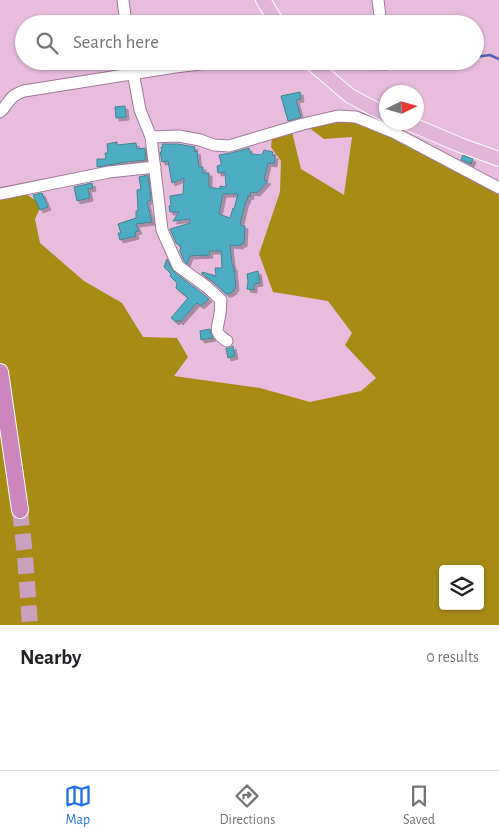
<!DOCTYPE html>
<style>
:root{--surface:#fff;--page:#f2f2f2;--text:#202124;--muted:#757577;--line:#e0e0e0;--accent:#1a73e8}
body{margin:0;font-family:"Alegreya Sans",sans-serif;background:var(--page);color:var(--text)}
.controls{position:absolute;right:15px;bottom:15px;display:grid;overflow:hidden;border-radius:5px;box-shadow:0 1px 4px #0004}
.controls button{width:45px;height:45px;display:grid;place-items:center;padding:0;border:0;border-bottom:1px solid var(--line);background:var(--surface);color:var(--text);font:25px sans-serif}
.compass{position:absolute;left:379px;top:85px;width:45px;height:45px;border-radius:50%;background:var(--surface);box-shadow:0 1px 4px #0004;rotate:85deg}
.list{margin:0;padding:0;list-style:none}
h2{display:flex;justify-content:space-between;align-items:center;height:65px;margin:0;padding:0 20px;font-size:21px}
h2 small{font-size:16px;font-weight:400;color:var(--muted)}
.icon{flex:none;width:28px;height:28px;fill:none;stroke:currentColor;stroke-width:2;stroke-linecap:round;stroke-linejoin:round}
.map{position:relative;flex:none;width:499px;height:625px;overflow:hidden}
.search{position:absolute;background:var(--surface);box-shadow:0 1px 4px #0004;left:15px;right:15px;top:15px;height:55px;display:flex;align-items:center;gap:12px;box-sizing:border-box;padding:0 18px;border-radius:28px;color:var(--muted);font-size:19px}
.sheet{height:145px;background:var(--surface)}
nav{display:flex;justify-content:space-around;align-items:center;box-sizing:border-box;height:70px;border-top:1px solid var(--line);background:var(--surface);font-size:14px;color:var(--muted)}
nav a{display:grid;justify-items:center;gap:2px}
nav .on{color:var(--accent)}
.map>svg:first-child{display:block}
.forest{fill:#a68c14;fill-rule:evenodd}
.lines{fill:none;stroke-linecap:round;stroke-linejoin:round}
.stream{stroke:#5c60ae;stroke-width:2.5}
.building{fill:#4bacc2;stroke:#478290;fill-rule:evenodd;filter:url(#shadow)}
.highway-tunnel{stroke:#c7a1be;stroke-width:16;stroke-dasharray:16 8;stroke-linecap:butt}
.minor-casing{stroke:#a07897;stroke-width:13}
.major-casing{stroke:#fff;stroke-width:16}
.highway-casing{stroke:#fff;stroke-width:18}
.minor{stroke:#fff;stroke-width:11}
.major{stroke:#e1b6d8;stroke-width:14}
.highway{stroke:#cd85be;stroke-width:16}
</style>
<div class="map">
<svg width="499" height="625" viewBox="0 0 499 625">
<defs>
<filter id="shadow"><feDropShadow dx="3" dy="3" stdDeviation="0" flood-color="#0004"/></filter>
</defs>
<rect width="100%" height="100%" fill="#e7bcdc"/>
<path class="forest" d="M347,118L370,122L499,191V625H0V192L11,185L42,204L35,219L40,243L84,281L122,303L143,337L177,338L188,357L174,376L260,388L310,402L361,391L376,378L345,345L352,333L328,301L273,292L259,254L280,192L281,161L271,147L272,138L292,132L301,169L344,195L352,137L324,139L308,127ZM443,569H480V606H443Z"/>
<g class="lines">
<g class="stream">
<polyline points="475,57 490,55 499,59"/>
<polyline points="226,65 250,65"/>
<polyline points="389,68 411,67 450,61"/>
</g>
</g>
<g class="building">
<polygon points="300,92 301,99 296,100 301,117 288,121 281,96"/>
<polygon points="125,106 126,117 116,118 115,107"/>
<polygon points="117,142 117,145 136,143 137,149 145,148 146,160 126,162 97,167 97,159 106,159 105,153 108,153 107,144"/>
<path d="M162,144H178L195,147L194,152L197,151L199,167H203V173H209V187L220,189V186L226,187L225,172L218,173L217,166L221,165V162L219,155L231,153L249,148L251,154L262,155L264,150L273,152L272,155L275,156L274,164L268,163L264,180L268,181L257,193L251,192L250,197L248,196L247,201H246L240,225L245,226L244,244H241L240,246L230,245L232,263L233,267H234L236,288L234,289V291L229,294H226L212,281L202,274V272L216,276L215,268H222L221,251H209L210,255L190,256L187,264L184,261L180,251L181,246L176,243L170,229L190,223V219L173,221L179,212H170L169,206H171L170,196L183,194L184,178L172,183L168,161L162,162L160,152H162L161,147H163ZM223,194H238L234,209L233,208L230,218L219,214Z"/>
<polygon points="463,155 473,159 471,164 461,160"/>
<polygon points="148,175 151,200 147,202 152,222 136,224 139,231 135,232 136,236 120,240 118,233 121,233 118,224 136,218 136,211 138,211 137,190 141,189 139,177"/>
<polygon points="92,183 93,188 88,189 90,198 77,201 74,187"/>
<polygon points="42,193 48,207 40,210 33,195"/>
<polygon points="167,259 174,272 202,293 209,299 201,306 197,303 180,322 178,320 176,322 171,318 188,298 176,288 177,283 170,276 171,274 164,267"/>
<polygon points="258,271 260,283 254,284 254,290 247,289 248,282 247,274"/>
<polygon points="210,329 213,338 201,340 200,331"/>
<polygon points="233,346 235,356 228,358 226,348 230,348"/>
</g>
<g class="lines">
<polyline class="highway-tunnel" points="20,510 25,555 30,625"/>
<defs>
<g id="minor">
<polyline points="123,0 126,24"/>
<polyline points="378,0 381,24"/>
<path d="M131,61L140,110L151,137L162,230L178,266L207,287L221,300C220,304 221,309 220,313C219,327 211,331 227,341"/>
<polyline points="253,61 387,64 387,61"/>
<path d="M0,112C10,103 8,96 24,91L175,67L225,61"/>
<polyline points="151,137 179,136 200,140 214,145 229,146 303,124 338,116 356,117 395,133 499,188"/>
<polyline points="0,194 109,172 155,167"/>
</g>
<g id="major">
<polyline points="263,0 278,24"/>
<polyline points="309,61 350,96 386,115"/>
<polyline points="406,122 460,145 499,159"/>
</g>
<polyline id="highway" points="0,372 20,510"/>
</defs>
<use href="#minor" class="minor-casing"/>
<use href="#major" class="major-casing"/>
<use href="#highway" class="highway-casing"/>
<use href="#minor" class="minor"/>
<use href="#major" class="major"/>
<use href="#highway" class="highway"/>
</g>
</svg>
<div class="controls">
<button><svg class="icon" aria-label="layers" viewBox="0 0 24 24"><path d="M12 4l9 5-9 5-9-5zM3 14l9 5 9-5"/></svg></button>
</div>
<svg class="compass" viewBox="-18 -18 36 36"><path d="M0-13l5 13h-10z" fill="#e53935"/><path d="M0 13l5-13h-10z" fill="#757577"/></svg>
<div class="search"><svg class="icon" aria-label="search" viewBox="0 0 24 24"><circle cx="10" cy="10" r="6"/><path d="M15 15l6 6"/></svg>Search here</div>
</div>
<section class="sheet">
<h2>Nearby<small>0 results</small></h2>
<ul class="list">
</ul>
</section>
<nav>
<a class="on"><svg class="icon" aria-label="map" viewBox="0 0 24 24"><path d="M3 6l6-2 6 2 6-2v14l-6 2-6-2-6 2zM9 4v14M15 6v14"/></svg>Map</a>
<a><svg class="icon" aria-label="directions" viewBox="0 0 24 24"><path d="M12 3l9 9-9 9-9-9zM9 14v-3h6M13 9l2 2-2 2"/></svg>Directions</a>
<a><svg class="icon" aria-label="saved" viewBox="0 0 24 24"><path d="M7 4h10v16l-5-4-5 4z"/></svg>Saved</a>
</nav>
